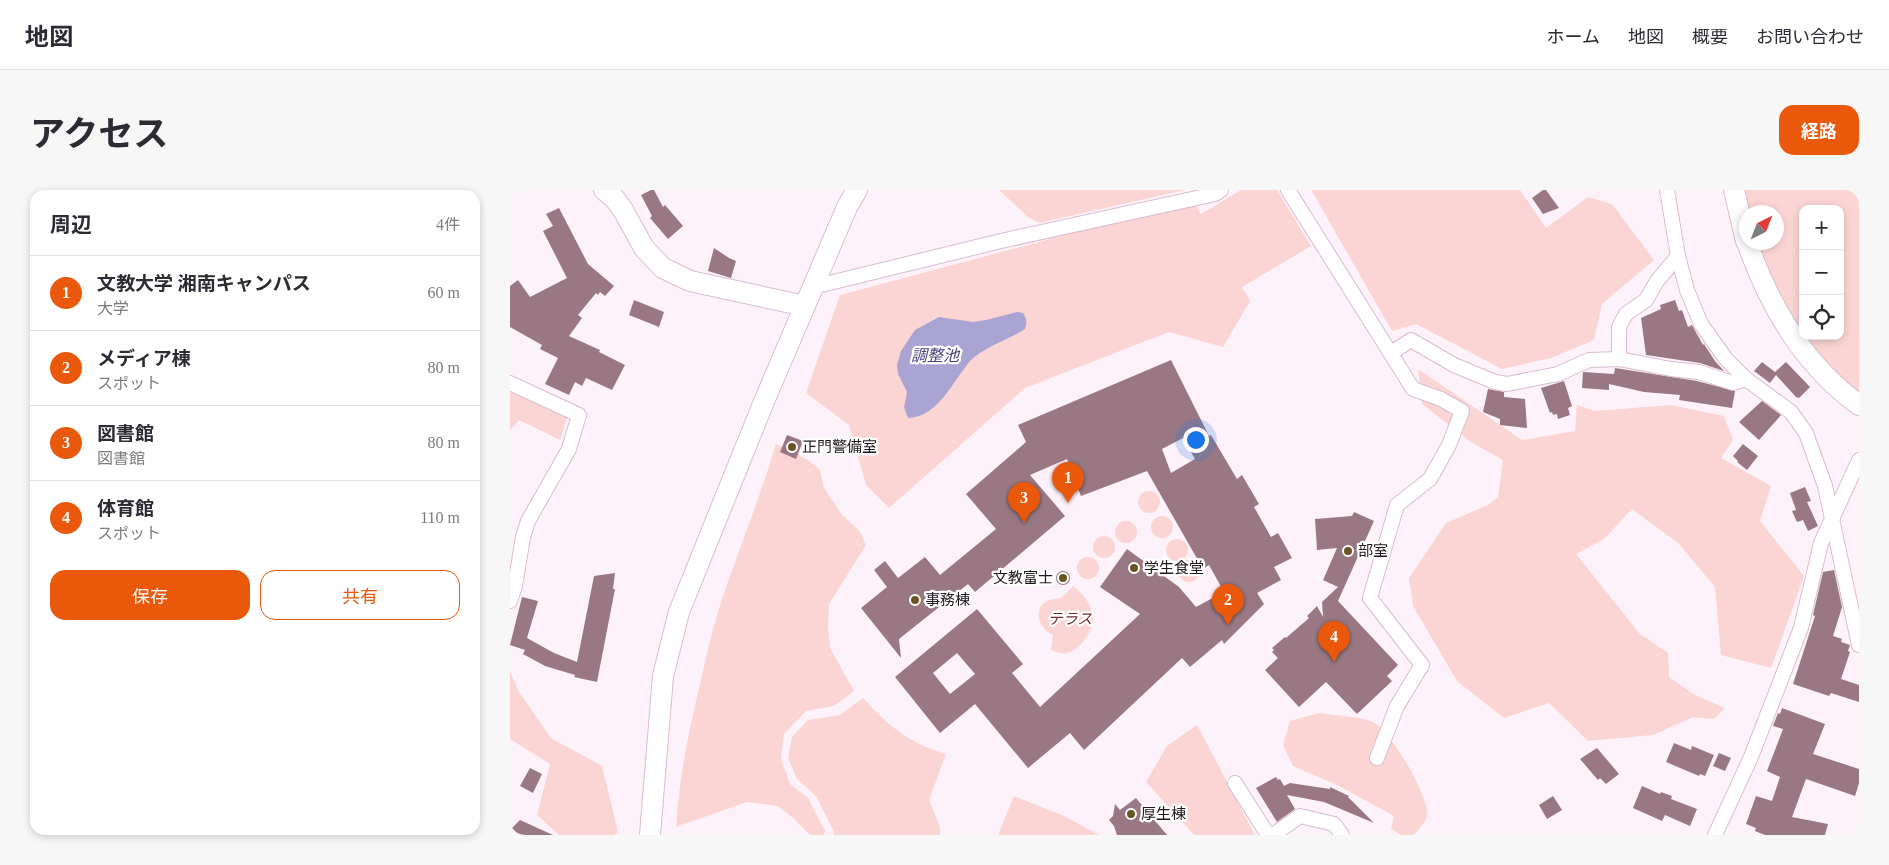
<!DOCTYPE html>
<html lang="ja">
<meta charset="utf-8">
<style>
:root{--surface:#fff;--page:#f7f7f7;--text:#2b2b33;--muted:#7c7c81;--line:#e1e1e2;--accent:#ea580c}
body{margin:0;font-family:"Times New Roman","Noto Sans JP",serif;background:var(--page);color:var(--text)}
.controls{position:absolute;right:15px;top:15px;display:grid;overflow:hidden;border-radius:10px;box-shadow:0 2px 8px #0003}
.controls button{width:45px;height:45px;display:grid;place-items:center;padding:0;border:0;border-bottom:1px solid var(--line);background:var(--surface);color:var(--text);font:25px sans-serif}
.compass{position:absolute;left:1229px;top:15px;width:45px;height:45px;border-radius:50%;background:var(--surface);box-shadow:0 2px 8px #0003;rotate:42deg}
.you{position:absolute;left:685px;top:249px;width:18px;height:18px;margin:-12px;border:4px solid #fff;border-radius:50%;background:#1a73e8;box-shadow:0 0 0 8px #1a73e833}
.badge{display:grid;place-items:center;width:32px;height:32px;border-radius:50%;background:var(--accent);color:#fff;font-size:16px;font-weight:700}
.pin{position:absolute;translate:-50% -41px;filter:drop-shadow(0 1px 2px #0008)}
.pin::after{content:'';position:absolute;top:26px;width:18px;height:15px;background:inherit;clip-path:polygon(0 0,100% 0,50% 100%)}
.list{margin:0;padding:0;list-style:none}
h2{display:flex;justify-content:space-between;align-items:center;height:65px;margin:0;padding:0 20px;font-size:21px}
h2 small{font-size:16px;font-weight:400;color:var(--muted)}
.list li{display:grid;grid-template-columns:32px 1fr auto;gap:15px;align-items:center;box-sizing:border-box;height:75px;padding:0 20px;border-top:1px solid var(--line)}
.list b{display:block;font-size:19px;white-space:nowrap}
.list p{margin:0;font-size:16px;white-space:nowrap;color:var(--muted)}
.list em{font-size:16px;font-style:normal;color:var(--muted)}
.actions{display:flex;gap:10px;padding:15px 20px}
.actions a{flex:1;padding:11px 0;border:1px solid var(--accent);border-radius:15px;text-align:center;font-size:18px;color:var(--accent)}
.actions .main{background:var(--accent);color:#fff}
.icon{flex:none;width:28px;height:28px;fill:none;stroke:currentColor;stroke-width:2;stroke-linecap:round;stroke-linejoin:round}
.map{position:relative;flex:none;width:1349px;height:645px;overflow:hidden;border-radius:15px}
header{display:flex;align-items:center;gap:30px;box-sizing:border-box;height:70px;padding:0 25px;background:var(--surface);border-bottom:1px solid var(--line)}
header strong{font-size:24px}
nav{display:flex;gap:28px;margin-inline-start:auto;font-size:18px}
.intro{display:flex;align-items:center;justify-content:space-between;box-sizing:border-box;height:120px;padding:0 30px}
h1{margin:0;font-size:35px}
.button{padding:12px 22px;border-radius:15px;background:var(--accent);color:#fff;font-size:18px;font-weight:700}
main{display:flex;gap:30px;padding:0 30px}
aside{flex:1;background:var(--surface);border-radius:15px;box-shadow:0 2px 8px #0003}
.map>svg:first-child{display:block}
.green{fill:#fbd5d3}
.water{fill:#aaa4d3}
.building{fill:#997883;fill-rule:evenodd}
.lines{fill:none;stroke-linecap:round;stroke-linejoin:round}
.street-casing{stroke:#d9bcd1;stroke-width:16}
.secondary-casing{stroke:#d9bcd1;stroke-width:22}
.street{stroke:#fff;stroke-width:14}
.secondary{stroke:#fff;stroke-width:20}
.poi-dot{fill:#695524;stroke:#fff;stroke-width:2}
.labels{text-anchor:middle;dominant-baseline:central;stroke-width:4.5;stroke-linejoin:round;paint-order:stroke}
.poi-label{font-size:15px;fill:#21161e;stroke:#fff;text-anchor:start}
.park-label{font-size:15px;font-style:italic;fill:#722c2f;stroke:#fff}
.water-label{font-size:16px;font-style:italic;fill:#4c3f7c;stroke:#fff}
</style>
<header>
<strong>地図</strong>
<nav><a>ホーム</a><a>地図</a><a>概要</a><a>お問い合わせ</a></nav>
</header>
<div class="intro"><h1>アクセス</h1><a class="button">経路</a></div>
<main>
<aside>
<h2>周辺<small>4件</small></h2>
<ul class="list">
<li><span class="badge">1</span><div><b>文教大学 湘南キャンパス</b><p>大学</p></div><em>60 m</em></li>
<li><span class="badge">2</span><div><b>メディア棟</b><p>スポット</p></div><em>80 m</em></li>
<li><span class="badge">3</span><div><b>図書館</b><p>図書館</p></div><em>80 m</em></li>
<li><span class="badge">4</span><div><b>体育館</b><p>スポット</p></div><em>110 m</em></li>
</ul>
<div class="actions"><a class="main">保存</a><a>共有</a></div>
</aside>
<div class="map">
<svg width="1349" height="645" viewBox="0 0 1349 645">
<rect width="100%" height="100%" fill="#fef2fa"/>
<g class="green">
<polygon points="489,0 675,0 529,33 518,27"/>
<polygon points="731,0 767,0 801,56 732,97 740,111 713,157 659,142 515,198 379,318 356,295 339,235 296,203 330,105 683,11 691,24"/>
<polygon points="801,0 1010,0 1036,38 1078,7 1102,14 1144,70 1092,114 1084,150 1041,168 992,179 906,134 882,141"/>
<path d="M1234,0H1349V206L1314,174L1295,146H1330V19H1293V144C1273,115 1258,86 1249,53L1266,52V22H1240Z"/>
<polygon points="908,179 1012,250 1065,241 1067,215 1085,221 1160,215 1214,226 1223,250 1211,268 1261,296 1250,331 1294,386 1261,478 1211,465 1205,397 1168,353 1122,319 1094,349 1066,364 1130,444 1158,463 1159,487 1185,505 1215,518 1204,529 1183,527 1143,545 1078,551 1039,513 994,528 947,491 903,416 899,388 936,333 978,315 988,307 993,270 961,252 912,214"/>
<polygon points="0,199 57,227 50,250 9,230 0,240"/>
<path d="M266,254L298,270L310,280L314,298L332,325L349,340L356,355L319,414L318,438L320,458L344,501L324,516L296,521L274,544L271,569L280,594L298,608L315,641L314,645H300L283,628L268,616L237,612L166,637C169,588 179,539 191,490C197,463 203,436 212,409C230,357 250,307 266,254Z"/>
<circle cx="639" cy="312" r="11"/>
<circle cx="652" cy="337" r="11"/>
<circle cx="616" cy="342" r="11"/>
<circle cx="594" cy="357" r="11"/>
<circle cx="667" cy="360" r="11"/>
<circle cx="578" cy="378" r="11"/>
<circle cx="679" cy="381" r="11"/>
<path d="M563,396C573,404 582,414 583,428C584,440 571,458 560,462C554,465 547,463 541,460L543,445C530,439 521,420 537,411C542,408 548,410 552,407C556,404 560,399 563,396Z"/>
<polygon points="0,481 9,502 41,548 92,576 108,642 104,645 49,645 27,625 40,574 0,549"/>
<path d="M353,508C379,536 398,553 436,564L419,610L430,637V645H324V642L306,606L287,589L278,568L282,547L298,530L330,525Z"/>
<path d="M809,523C822,525 853,527 863,532C880,540 920,607 917,626C916,632 908,640 904,645H891L881,638L884,626L829,596L783,576L773,555L780,531Z"/>
<polygon points="687,535 745,645 684,645 636,592 657,556"/>
<polygon points="504,606 554,626 589,645 488,645"/>
</g>
<path class="water" d="M507,122L513,123C517,129 517,132 515,139C498,150 476,156 461,170C444,189 428,228 398,228L394,217L397,202L388,184L387,175L391,161L405,140L429,127L463,132L476,130Z"/>
<g class="building">
<polygon points="141,0 144,0 153,17 155,15 173,36 158,49 140,28 142,26 131,5"/>
<polygon points="1033,0 1036,0 1049,18 1033,24 1022,8"/>
<polygon points="49,18 78,74 104,96 95,106 90,102 88,105 86,103 68,125 72,128 59,146 90,160 89,162 115,175 102,200 76,188 72,196 65,192 59,205 35,194 48,168 30,159 32,155 0,137 0,96 8,90 20,107 57,88 33,41 43,36 36,24"/>
<polygon points="204,58 219,68 226,71 221,88 198,81"/>
<polygon points="124,110 154,122 149,137 119,125"/>
<polygon points="1165,110 1169,121 1172,120 1178,137 1182,135 1193,155 1194,154 1205,171 1214,181 1190,173 1136,165 1131,128 1151,119 1150,115"/>
<path d="M661,170L699,246L701,245L727,289L732,285L749,314L744,317L761,347L768,343L782,368L764,377L771,390L747,403L754,414L714,454L712,450L680,477L672,468L574,560L560,543L518,578L465,514L430,543L385,487L467,419L513,474L502,483L530,517L630,424L590,397L617,359L669,397L686,417L714,402L699,375L693,379L637,281L571,306L557,269L520,285L555,326L465,402L458,394L389,449L391,468L351,418L377,397L364,380L375,371L388,388L415,367L430,385L486,339L456,304L516,252L508,235ZM673,248L685,269L661,283L652,259ZM447,463L465,484L440,504L423,483Z"/>
<polygon points="1252,172 1265,182 1276,172 1300,197 1289,208 1286,207 1266,185 1260,193 1244,181"/>
<polygon points="1105,178 1187,191 1225,201 1222,218 1169,210 1170,205 1134,202 1099,194 1099,200 1072,198 1073,182 1104,184"/>
<polygon points="1054,191 1062,216 1058,218 1060,225 1048,229 1047,224 1043,225 1042,222 1040,223 1031,198"/>
<polygon points="978,199 994,202 994,207 1015,209 1017,238 990,235 990,229 973,222"/>
<polygon points="1252,211 1271,225 1249,250 1229,232"/>
<polygon points="277,245 293,251 286,269 270,262"/>
<polygon points="1233,254 1248,266 1237,280 1227,272 1228,271 1223,266"/>
<polygon points="1295,297 1301,311 1297,312 1308,336 1298,341 1293,330 1287,332 1282,321 1286,320 1280,303"/>
<polygon points="844,322 864,331 828,411 888,475 877,486 882,491 847,524 816,492 789,517 755,480 768,468 762,462 764,460 762,458 775,447 776,448 799,428 797,426 807,416 813,427 812,412 828,397 813,390 827,358 807,360 805,329 842,326"/>
<polygon points="1324,380 1332,417 1323,446 1332,449 1331,452 1340,455 1338,461 1340,462 1331,489 1349,495 1349,512 1321,503 1319,506 1283,494 1305,426 1303,425 1313,382"/>
<circle cx="553" cy="388" r="7"/>
<polygon points="105,383 103,399 105,399 87,492 64,487 65,485 35,476 13,464 15,460 0,455 12,407 28,411 17,448 44,463 67,472 84,386"/>
<polygon points="1272,518 1315,534 1303,564 1349,579 1349,593 1345,606 1296,589 1282,627 1318,634 1315,645 1255,645 1245,641 1246,638 1236,634 1246,606 1262,611 1270,587 1257,581 1273,539 1263,536 1268,523 1270,524"/>
<polygon points="1164,553 1181,560 1182,556 1204,565 1195,586 1190,584 1189,586 1156,572"/>
<polygon points="1087,558 1109,584 1096,594 1090,588 1088,590 1070,569"/>
<polygon points="1209,563 1221,568 1215,581 1203,576"/>
<polygon points="20,578 32,584 23,603 10,596"/>
<polygon points="766,587 768,590 770,589 774,596 780,593 820,599 820,597 839,606 838,607 864,633 814,612 777,605 785,619 767,632 746,598"/>
<polygon points="1132,596 1150,604 1151,602 1162,606 1161,609 1187,619 1180,636 1155,625 1152,631 1123,618"/>
<polygon points="1043,606 1052,620 1037,629 1029,615"/>
<polygon points="626,608 657,645 607,645 604,636 599,630 603,626 605,614 610,620"/>
<polygon points="10,630 43,645 0,645 0,640"/>
</g>
<g class="lines">
<defs>
<g id="street">
<polyline points="778,0 903,199 931,209 952,221 939,255 920,289 887,315 860,408 912,475 887,516 867,568"/>
<polyline points="1157,0 1168,66 1177,100 1191,134 1216,169 1236,189 1281,222 1296,243 1315,296 1349,455"/>
<polyline points="303,97 491,51 705,4 711,0"/>
<polyline points="881,163 901,150 944,175 985,192 997,194 1048,184 1079,170 1109,169 1161,179 1189,182 1223,193 1236,189"/>
<polyline points="1109,169 1109,137 1116,124 1136,110 1147,91 1168,66"/>
<polyline points="0,193 69,225 59,259 18,331 13,347 5,396 0,411"/>
<polyline points="725,593 758,645"/>
<polyline points="763,645 790,626 824,634 832,645"/>
<polyline points="1205,645 1241,567 1291,438 1311,353 1349,270"/>
</g>
<g id="secondary">
<polyline points="94,0 105,9 113,20 134,58 153,78 180,91 295,116"/>
<polyline points="1224,0 1236,51"/>
<path d="M1237,52C1259,116 1294,175 1349,215"/>
<polyline points="140,645 153,486 169,422 253,214 337,17 347,0"/>
</g>
</defs>
<use href="#street" class="street-casing"/>
<use href="#secondary" class="secondary-casing"/>
<use href="#street" class="street"/>
<use href="#secondary" class="secondary"/>
</g>
<g class="poi-dot">
<circle cx="282" cy="257" r="5"/>
<circle cx="838" cy="361" r="5"/>
<circle cx="624" cy="378" r="5"/>
<circle cx="553" cy="388" r="5"/>
<circle cx="405" cy="410" r="5"/>
<circle cx="621" cy="624" r="5"/>
</g>
<g class="labels">
<g class="poi-label">
<text x="292" y="257">正門警備室</text>
<text x="848" y="361">部室</text>
<text x="634" y="378">学生食堂</text>
<text x="543" y="388" text-anchor="end">文教富士</text>
<text x="415" y="410">事務棟</text>
<text x="631" y="624">厚生棟</text>
</g>
<g class="park-label">
<text x="560" y="429">テラス</text>
</g>
<g class="water-label">
<text x="425" y="165">調整池</text>
</g>
</g>
</svg>
<div class="controls">
<button>+</button>
<button>−</button>
<button><svg class="icon" aria-label="locate" viewBox="0 0 24 24"><circle cx="12" cy="12" r="6"/><path d="M12 2v4M12 18v4M2 12h4M18 12h4"/></svg></button>
</div>
<svg class="compass" viewBox="-18 -18 36 36"><path d="M0-13l5 13h-10z" fill="#e53935"/><path d="M0 13l5-13h-10z" fill="#7c7c81"/></svg>
<div class="you"></div>
<div class="pin badge" style="left:558px;top:313px">1</div>
<div class="pin badge" style="left:718px;top:435px">2</div>
<div class="pin badge" style="left:514px;top:333px">3</div>
<div class="pin badge" style="left:824px;top:472px">4</div>
</div>
</main>
